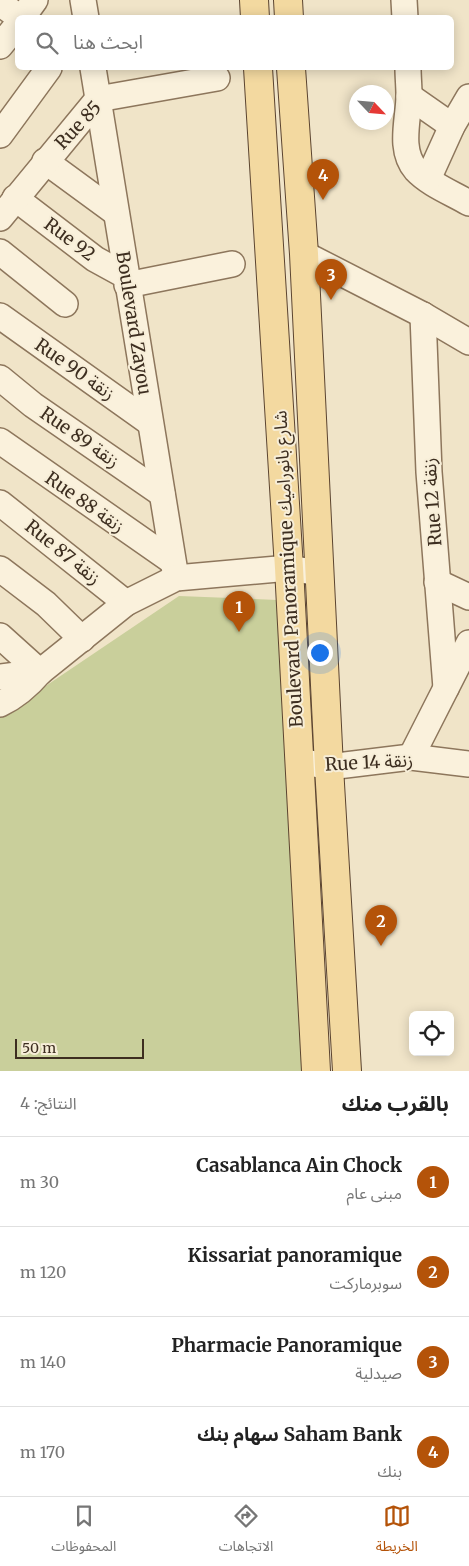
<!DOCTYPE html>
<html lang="ar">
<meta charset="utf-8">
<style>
:root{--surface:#fff;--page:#f6f6f6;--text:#222;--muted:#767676;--line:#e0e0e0;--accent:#b45309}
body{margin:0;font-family:Merriweather,"Noto Sans Arabic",serif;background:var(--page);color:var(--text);direction:rtl}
.controls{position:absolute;right:15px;bottom:15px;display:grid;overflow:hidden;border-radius:8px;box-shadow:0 2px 12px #0003}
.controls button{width:45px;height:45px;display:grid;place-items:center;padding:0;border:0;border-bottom:1px solid var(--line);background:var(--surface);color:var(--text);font:25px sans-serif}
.compass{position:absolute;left:349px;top:85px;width:45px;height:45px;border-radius:50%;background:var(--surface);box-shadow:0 2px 12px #0003;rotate:116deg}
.scale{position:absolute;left:15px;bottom:12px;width:129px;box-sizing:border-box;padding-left:5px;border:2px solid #3d2e20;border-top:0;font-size:14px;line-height:18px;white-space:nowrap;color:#3d2e20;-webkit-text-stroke:4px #f7eed8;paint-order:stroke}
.you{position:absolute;left:319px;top:652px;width:18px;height:18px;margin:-12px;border:4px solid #fff;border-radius:50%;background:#1a73e8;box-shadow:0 0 0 8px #1a73e833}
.badge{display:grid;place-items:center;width:32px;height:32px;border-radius:50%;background:var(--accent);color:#fff;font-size:16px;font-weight:700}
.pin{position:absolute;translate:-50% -41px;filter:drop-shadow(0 1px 2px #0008)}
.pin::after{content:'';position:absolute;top:26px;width:18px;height:15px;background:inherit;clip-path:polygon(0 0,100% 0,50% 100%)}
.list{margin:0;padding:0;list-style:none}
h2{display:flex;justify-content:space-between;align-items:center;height:65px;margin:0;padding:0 20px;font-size:21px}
h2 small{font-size:16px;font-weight:400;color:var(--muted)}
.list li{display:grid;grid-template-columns:32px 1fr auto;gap:15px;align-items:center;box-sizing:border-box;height:90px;padding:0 20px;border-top:1px solid var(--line)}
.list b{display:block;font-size:19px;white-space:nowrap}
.list p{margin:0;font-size:16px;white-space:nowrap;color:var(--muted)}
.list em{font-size:16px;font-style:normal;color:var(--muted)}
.icon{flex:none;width:28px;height:28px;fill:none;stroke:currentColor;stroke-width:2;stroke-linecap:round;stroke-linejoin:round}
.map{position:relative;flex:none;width:469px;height:1071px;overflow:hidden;direction:ltr}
.search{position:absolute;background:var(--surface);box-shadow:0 2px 12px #0003;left:15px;right:15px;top:15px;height:55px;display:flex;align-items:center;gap:12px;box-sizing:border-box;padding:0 18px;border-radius:8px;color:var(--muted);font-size:19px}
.sheet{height:425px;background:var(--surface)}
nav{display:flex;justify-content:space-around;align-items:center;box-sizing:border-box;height:70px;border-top:1px solid var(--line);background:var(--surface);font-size:14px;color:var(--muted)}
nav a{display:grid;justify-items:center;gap:2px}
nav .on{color:var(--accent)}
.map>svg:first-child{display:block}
.green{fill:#c9cf9b}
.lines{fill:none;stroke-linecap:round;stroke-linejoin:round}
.minor-casing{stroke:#8d765c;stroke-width:28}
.major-casing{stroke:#5b4430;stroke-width:30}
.minor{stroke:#faf1dc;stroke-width:25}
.major{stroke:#f3d9a0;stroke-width:28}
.labels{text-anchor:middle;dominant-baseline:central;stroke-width:4;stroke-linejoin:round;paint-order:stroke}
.street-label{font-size:18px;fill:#3d2e20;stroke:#f7eed8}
</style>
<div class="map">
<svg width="469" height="1071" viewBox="0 0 469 1071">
<rect width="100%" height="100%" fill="#f0e4c8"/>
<polygon class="green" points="179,596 278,600 302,1071 0,1071 0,712 16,706"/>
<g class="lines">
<defs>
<g id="minor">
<polyline points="83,0 86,18"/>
<polyline points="404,0 405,18"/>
<polyline points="0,3 20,18"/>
<polyline points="22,18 35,0"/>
<polyline points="0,46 18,24"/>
<polyline points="93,68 176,578"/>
<path d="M408,68C408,77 409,86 409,95C409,119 398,149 416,170C429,184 452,193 469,203"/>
<polyline points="409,96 452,126"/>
<polyline points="0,135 49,68"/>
<polyline points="45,161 116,213"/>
<polyline points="428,179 452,126 469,97"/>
<polyline points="15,198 95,259 126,276"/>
<polyline points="0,218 98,99 217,78"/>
<polyline points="0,252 65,304"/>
<polyline points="304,254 423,315 469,342"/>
<polyline points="127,285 232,264"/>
<polyline points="423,315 429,472 446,688"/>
<polyline points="0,316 149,422"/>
<polyline points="0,378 33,405 162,494"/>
<polyline points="0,441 172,561"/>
<polyline points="0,503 126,603"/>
<polyline points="0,569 46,604 82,639"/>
<polyline points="437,582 469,597"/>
<polyline points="0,636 40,672"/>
<polyline points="0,677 40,672"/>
<path d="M0,704C17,696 28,686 40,672L126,603L176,578L289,568L319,573"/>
<polyline points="411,757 469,643"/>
<polyline points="310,763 329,767 411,757 469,764"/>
</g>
<g id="major">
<polyline points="254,0 255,18"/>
<polyline points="288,0 289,18"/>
<polyline points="258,68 289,568 316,1071"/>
<polyline points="291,68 304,254 329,767 347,1071"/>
</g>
</defs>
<use href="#minor" class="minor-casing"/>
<use href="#major" class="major-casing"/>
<use href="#minor" class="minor"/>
<use href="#major" class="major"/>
</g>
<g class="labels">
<g class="street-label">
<text transform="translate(78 125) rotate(-47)">Rue 85</text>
<text transform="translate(70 239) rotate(37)">Rue 92</text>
<text transform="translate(134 323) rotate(81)">Boulevard Zayou</text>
<text transform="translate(75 369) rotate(35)">Rue 90 زنقة</text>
<text transform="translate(80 437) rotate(35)">Rue 89 زنقة</text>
<text transform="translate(85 502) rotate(35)">Rue 88 زنقة</text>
<text transform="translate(432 502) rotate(-94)">Rue 12 زنقة</text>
<text transform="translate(63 552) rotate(39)">Rue 87 زنقة</text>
<text transform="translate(288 569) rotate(-93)">Boulevard Panoramique شارع بانوراميك</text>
<text transform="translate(369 762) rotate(-3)">Rue 14 زنقة</text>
</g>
</g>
</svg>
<div class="controls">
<button><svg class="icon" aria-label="locate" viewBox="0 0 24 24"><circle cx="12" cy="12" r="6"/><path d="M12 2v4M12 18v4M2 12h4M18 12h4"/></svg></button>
</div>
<svg class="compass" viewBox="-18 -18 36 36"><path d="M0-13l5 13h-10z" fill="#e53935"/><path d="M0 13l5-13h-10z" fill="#767676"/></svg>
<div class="scale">50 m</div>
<div class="you"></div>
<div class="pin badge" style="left:239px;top:632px">1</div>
<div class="pin badge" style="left:381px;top:946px">2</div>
<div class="pin badge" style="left:331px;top:300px">3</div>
<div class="pin badge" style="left:323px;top:200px">4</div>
<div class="search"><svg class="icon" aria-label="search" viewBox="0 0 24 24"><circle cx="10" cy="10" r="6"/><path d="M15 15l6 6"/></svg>ابحث هنا</div>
</div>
<section class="sheet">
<h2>بالقرب منك<small>النتائج: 4</small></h2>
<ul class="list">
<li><span class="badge">1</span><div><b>Casablanca Ain Chock</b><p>مبنى عام</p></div><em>30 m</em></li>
<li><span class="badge">2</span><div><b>Kissariat panoramique</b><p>سوبرماركت</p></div><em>120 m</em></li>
<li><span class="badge">3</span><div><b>Pharmacie Panoramique</b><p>صيدلية</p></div><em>140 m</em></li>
<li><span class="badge">4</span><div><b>Saham Bank سهام بنك</b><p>بنك</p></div><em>170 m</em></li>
</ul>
</section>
<nav>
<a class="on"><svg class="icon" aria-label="map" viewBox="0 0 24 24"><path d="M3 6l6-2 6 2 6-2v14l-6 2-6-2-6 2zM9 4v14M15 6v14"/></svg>الخريطة</a>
<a><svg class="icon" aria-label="directions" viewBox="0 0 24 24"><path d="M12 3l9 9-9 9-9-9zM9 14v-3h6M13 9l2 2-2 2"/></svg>الاتجاهات</a>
<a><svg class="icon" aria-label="saved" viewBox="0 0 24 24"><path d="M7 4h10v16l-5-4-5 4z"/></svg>المحفوظات</a>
</nav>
